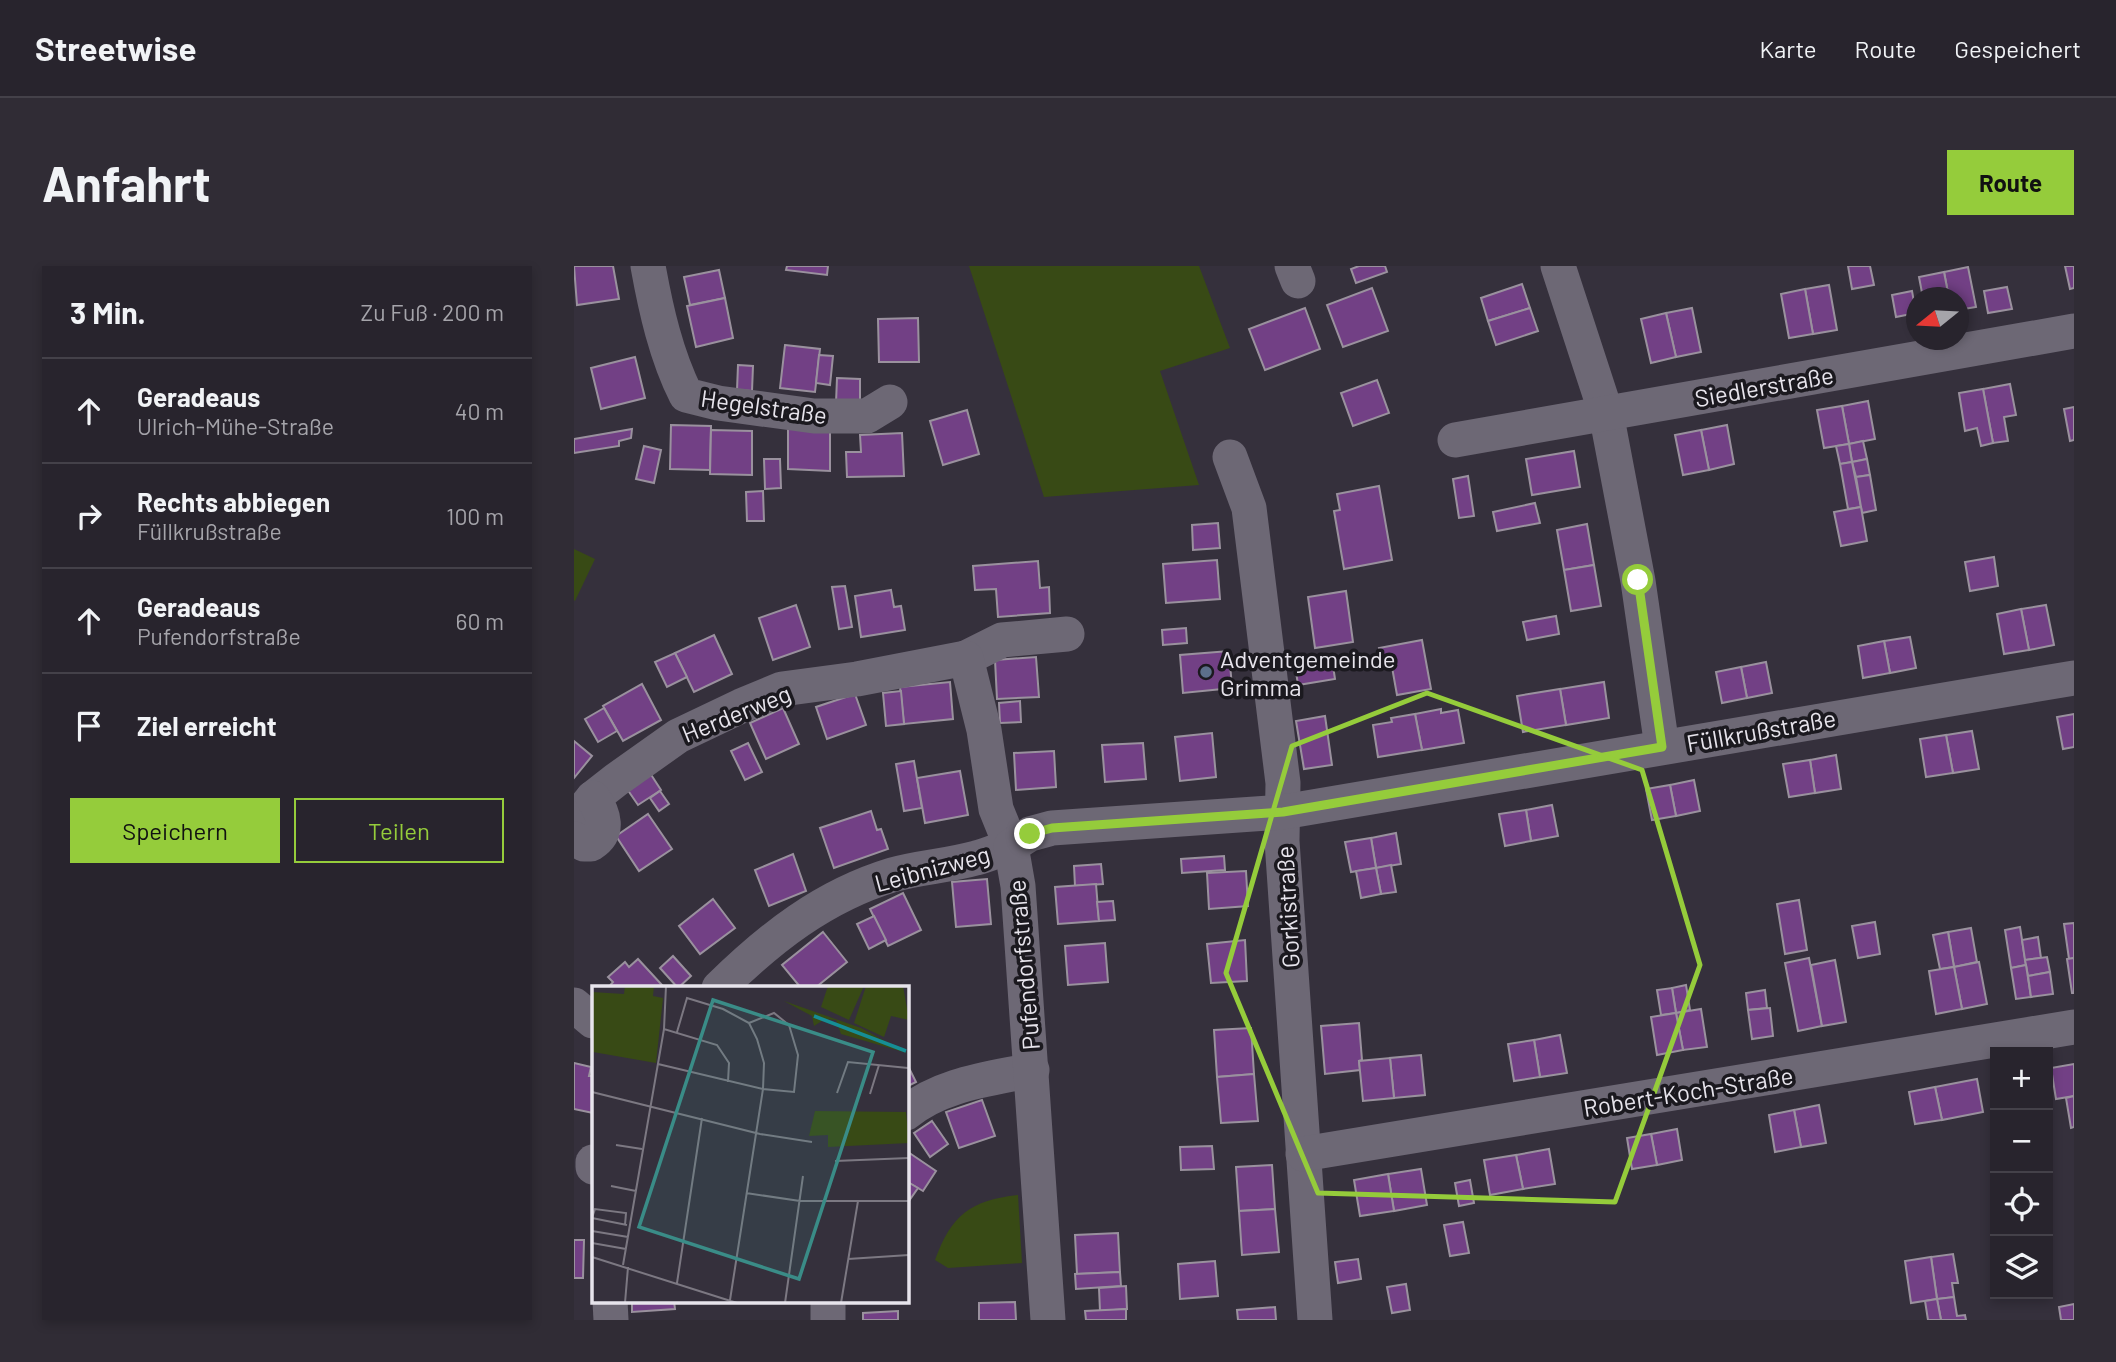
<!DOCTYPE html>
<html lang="de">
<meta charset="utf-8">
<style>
:root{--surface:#28242d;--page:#302c35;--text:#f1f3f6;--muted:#a5a4aa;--line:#444149;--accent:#95cc3b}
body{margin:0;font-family:Barlow,sans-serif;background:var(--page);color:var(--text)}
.controls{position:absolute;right:21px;bottom:21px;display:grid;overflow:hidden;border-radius:0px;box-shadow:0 4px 10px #0003}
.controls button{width:63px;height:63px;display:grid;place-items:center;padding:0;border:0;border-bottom:2px solid var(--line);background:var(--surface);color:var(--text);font:35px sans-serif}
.compass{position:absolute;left:1332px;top:21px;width:63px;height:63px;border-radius:50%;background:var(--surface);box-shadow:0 4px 10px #0003;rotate:252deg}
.stop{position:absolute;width:21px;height:21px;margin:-16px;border:5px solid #95cc3b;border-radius:50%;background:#fff}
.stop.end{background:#95cc3b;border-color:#fff;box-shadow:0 2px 7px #0008}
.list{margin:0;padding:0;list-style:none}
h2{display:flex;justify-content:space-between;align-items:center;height:91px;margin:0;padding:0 28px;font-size:30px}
h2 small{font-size:23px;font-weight:400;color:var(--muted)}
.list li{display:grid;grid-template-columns:46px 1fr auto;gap:21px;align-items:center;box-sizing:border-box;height:105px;padding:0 28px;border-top:2px solid var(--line)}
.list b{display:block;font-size:26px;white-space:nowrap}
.list p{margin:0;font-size:23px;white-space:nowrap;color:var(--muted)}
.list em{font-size:23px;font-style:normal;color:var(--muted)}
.actions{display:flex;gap:14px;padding:21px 28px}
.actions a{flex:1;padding:16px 0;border:2px solid var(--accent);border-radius:0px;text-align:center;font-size:24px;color:var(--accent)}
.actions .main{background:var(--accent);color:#111}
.icon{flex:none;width:38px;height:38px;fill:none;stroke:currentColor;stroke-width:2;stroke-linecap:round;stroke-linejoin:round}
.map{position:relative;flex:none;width:1500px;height:1054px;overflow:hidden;border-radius:0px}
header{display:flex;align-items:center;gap:42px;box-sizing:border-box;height:98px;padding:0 35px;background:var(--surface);border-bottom:2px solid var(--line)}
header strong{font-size:33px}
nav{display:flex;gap:38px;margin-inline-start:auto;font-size:24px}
.intro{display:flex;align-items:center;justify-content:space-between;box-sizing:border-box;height:168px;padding:0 42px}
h1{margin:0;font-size:49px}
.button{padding:18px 32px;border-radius:0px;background:var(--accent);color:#111;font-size:24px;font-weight:700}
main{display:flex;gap:42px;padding:0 42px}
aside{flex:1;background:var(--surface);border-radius:0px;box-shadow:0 4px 10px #0003}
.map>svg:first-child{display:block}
.green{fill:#384a15}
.building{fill:#724085;stroke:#9a919e;stroke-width:2}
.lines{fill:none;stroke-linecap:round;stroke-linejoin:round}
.minor{stroke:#6d6875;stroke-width:35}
.route{stroke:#95cc3b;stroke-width:9}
.marked{fill:none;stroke:#95cc3b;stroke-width:5;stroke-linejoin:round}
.service-dot{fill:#5c6f8a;stroke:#1b191f;stroke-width:2.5}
.labels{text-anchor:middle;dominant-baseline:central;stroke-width:7;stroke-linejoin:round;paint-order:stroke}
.street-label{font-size:24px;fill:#e7e4ec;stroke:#1b191f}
.poi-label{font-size:24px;fill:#e7e4ec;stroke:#1b191f;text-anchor:start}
.inset-river{fill:none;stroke:#168e95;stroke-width:3.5}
.inset-road{fill:none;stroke:#7c7882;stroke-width:2}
.view{fill:#3a8c87;fill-opacity:0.15;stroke:#3a8c87;stroke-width:3.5}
.inset-edge{fill:none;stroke:#e7e4ec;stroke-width:3.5}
</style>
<header>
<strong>Streetwise</strong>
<nav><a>Karte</a><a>Route</a><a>Gespeichert</a></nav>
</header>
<div class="intro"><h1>Anfahrt</h1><a class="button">Route</a></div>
<main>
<aside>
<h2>3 Min.<small>Zu Fuß · 200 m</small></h2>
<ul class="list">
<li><svg class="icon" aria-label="ahead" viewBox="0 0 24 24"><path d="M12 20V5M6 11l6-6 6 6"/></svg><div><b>Geradeaus</b><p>Ulrich-Mühe-Straße</p></div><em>40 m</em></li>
<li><svg class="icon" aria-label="right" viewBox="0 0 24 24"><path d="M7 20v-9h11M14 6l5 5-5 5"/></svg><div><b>Rechts abbiegen</b><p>Füllkrußstraße</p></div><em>100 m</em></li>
<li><svg class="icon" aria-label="ahead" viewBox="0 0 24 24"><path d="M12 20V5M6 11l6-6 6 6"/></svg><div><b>Geradeaus</b><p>Pufendorfstraße</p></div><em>60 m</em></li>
<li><svg class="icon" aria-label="arrive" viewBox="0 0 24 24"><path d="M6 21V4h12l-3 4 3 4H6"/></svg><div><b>Ziel erreicht</b></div></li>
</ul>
<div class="actions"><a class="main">Speichern</a><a>Teilen</a></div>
</aside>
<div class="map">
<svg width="1500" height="1054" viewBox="0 0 1500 1054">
<rect width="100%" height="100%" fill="#35303c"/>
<g class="green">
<polygon points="395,0 625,0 656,82 586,105 625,219 470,231"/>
<polygon points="0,283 21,293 1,335 0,334"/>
<path d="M444,929L448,997L374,1002L361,994C377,949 397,934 444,929Z"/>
</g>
<g class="building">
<polygon points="0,0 39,0 45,33 3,39"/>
<polygon points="213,0 254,0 253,9 212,4"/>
<polygon points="785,0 811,0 813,6 782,17 777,3"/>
<polygon points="1274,0 1296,0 1300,19 1278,23"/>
<polygon points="1491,0 1500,0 1500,22 1496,23"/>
<polygon points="1394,1 1402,41 1384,44 1384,32 1375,32 1370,6"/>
<polygon points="145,4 151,32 116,39 110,11"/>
<polygon points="1370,6 1375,32 1349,32 1345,11"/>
<polygon points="948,18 956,42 914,55 907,32"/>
<polygon points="1255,19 1263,64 1239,68 1231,23"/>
<polygon points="1433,21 1438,43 1414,47 1410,25"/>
<polygon points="798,22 814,65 769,81 753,39"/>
<polygon points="1231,23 1239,68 1215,72 1207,28"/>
<polygon points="1338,25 1342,47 1322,51 1318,29"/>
<polygon points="151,32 159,72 122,81 113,40"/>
<polygon points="731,42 746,83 691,104 675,63"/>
<polygon points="956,42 964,65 922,79 914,55"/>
<polygon points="1118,42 1127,86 1102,91 1092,47"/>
<polygon points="1092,47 1102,91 1077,97 1067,53"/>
<polygon points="344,52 345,96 305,96 304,53"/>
<polygon points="211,79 246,83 241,126 206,122"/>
<polygon points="245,89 259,90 256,119 242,117"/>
<polygon points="61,91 71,132 27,143 17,102"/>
<polygon points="164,99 179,100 178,125 163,124"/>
<polygon points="263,112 286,113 286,138 262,137"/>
<polygon points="803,114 815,147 779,160 767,127"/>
<polygon points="1436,118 1442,149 1430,151 1434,175 1419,177 1409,123"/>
<polygon points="1409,123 1419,177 1407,180 1403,162 1391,165 1385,127"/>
<polygon points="1294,135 1301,173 1275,178 1268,140"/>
<polygon points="1268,140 1275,178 1250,182 1243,144"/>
<polygon points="1500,141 1500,174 1496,175 1490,143"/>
<polygon points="393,144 405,188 369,199 356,155"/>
<polygon points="97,159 137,160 136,204 96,203"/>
<polygon points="1153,159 1160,198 1135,204 1127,164"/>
<polygon points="214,162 256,164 256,205 214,203"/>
<polygon points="58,163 57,172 45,175 45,180 0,187 0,173"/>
<polygon points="137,164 178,165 178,209 136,208"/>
<polygon points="1127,164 1135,204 1109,209 1101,169"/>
<polygon points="328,167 330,210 273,211 272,186 287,186 286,169"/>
<polygon points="1289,175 1293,193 1278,196 1275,178"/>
<polygon points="1275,178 1278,196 1266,198 1262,180"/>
<polygon points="70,180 87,184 80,217 62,213"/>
<polygon points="1000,185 1006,221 958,229 952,193"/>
<polygon points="190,193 206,193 207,222 191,223"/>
<polygon points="1293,193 1296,209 1282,211 1278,196"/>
<polygon points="1278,196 1287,241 1274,243 1266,198"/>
<polygon points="1296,209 1302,244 1288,247 1282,211"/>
<polygon points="894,210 900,250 885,252 879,213"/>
<polygon points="805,220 818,294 770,303 760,245 766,244 763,228"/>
<polygon points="189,225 190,255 173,255 172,226"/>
<polygon points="961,237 966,257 923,265 919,246"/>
<polygon points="1287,241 1293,275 1267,280 1260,246"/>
<polygon points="644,257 646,282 619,284 618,259"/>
<polygon points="1013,258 1020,299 990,304 983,264"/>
<polygon points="1420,291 1424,320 1396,325 1391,296"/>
<polygon points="643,294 646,333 592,337 589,298"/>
<polygon points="464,295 466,322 475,321 476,347 424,351 422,323 401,324 399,300"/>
<polygon points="1020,299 1027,340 997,345 990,304"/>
<polygon points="271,320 278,361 265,363 258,321"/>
<polygon points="317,324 320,341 327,340 331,364 287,371 281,330"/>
<polygon points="772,325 779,376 741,382 734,331"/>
<polygon points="222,339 236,381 199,394 185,352"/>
<polygon points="1472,339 1480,379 1455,384 1447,343"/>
<polygon points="1447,343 1455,384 1430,388 1423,348"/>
<polygon points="982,350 985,368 953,374 949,356"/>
<polygon points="612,362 613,377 589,379 588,364"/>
<polygon points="140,369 158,408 120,426 101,387"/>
<polygon points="1336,371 1342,402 1316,407 1310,375"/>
<polygon points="848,374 857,423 823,429 818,401 809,402 805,382"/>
<polygon points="1310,375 1316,407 1289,412 1284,380"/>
<polygon points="655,385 658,422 609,427 606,389"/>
<polygon points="101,387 113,411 93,421 81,396"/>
<polygon points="462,391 465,431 423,433 421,394"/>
<polygon points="758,393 761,413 724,419 721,399"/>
<polygon points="1192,396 1198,427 1173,432 1167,401"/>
<polygon points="1167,401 1173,432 1148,437 1142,406"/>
<polygon points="376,416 379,453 330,458 326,421"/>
<polygon points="1030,416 1035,452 992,459 986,423"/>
<polygon points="68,418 87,454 49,475 29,440"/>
<polygon points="986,423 992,459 949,466 943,430"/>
<polygon points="327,425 330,458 312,460 309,427"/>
<polygon points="281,428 292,459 253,473 242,441"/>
<polygon points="446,435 447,456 426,457 425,437"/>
<polygon points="30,442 43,465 24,476 11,453"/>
<polygon points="209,442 225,478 192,493 176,457"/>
<polygon points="867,443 867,447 884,444 890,477 848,484 841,448"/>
<polygon points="841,448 848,484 804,491 799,459 818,456 817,452"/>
<polygon points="1500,448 1500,481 1489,483 1483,451"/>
<polygon points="751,450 758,499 730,503 722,455"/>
<polygon points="1398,465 1405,503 1379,507 1372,469"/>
<polygon points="638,467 642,511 606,515 601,471"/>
<polygon points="1372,469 1379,507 1352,511 1346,473"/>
<polygon points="0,475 18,490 0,512"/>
<polygon points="174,477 188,506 171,514 157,485"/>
<polygon points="569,477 572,513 531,516 528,479"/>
<polygon points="480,485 482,521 442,524 440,487"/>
<polygon points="1262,489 1267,523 1241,527 1236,494"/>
<polygon points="1236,494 1241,527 1215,531 1209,498"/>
<polygon points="340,495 348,542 330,545 322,498"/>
<polygon points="74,504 87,524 64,539 51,520"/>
<polygon points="386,505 394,549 351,557 343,512"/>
<polygon points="1120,514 1126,545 1102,550 1096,519"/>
<polygon points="1096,519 1102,550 1078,554 1072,523"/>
<polygon points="86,525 95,538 85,545 76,532"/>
<polygon points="978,539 984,570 957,575 952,544"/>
<polygon points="952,544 957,575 931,580 925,548"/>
<polygon points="297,545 303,564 307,563 314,583 260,602 246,562"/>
<polygon points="74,548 98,583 65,605 42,570"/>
<polygon points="822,567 827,598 802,602 797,572"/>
<polygon points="797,572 802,602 777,606 771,576"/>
<polygon points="219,588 232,625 195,640 181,604"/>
<polygon points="650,590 651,604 608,607 607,593"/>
<polygon points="527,598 529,618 501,620 500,600"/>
<polygon points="817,599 822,626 807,628 802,602"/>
<polygon points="802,602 807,628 787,632 782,605"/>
<polygon points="672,605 674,640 635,643 633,607"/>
<polygon points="413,613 417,658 382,661 378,616"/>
<polygon points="522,618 525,655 484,658 481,621"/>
<polygon points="329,627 347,664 314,680 296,643"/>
<polygon points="139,633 161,662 126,688 105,660"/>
<polygon points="1225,634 1233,684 1211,688 1203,638"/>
<polygon points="539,635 541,654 525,655 523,636"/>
<polygon points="300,650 312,674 295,683 283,658"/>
<polygon points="1301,656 1306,688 1284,692 1278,660"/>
<polygon points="1500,657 1500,692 1495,693 1490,658"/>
<polygon points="1446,661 1452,699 1437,702 1431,664"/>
<polygon points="1397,662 1403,696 1380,701 1374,666"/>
<polygon points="249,666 273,696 241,722 227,722 208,699"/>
<polygon points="1374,666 1380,701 1366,703 1359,669"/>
<polygon points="1464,671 1467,692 1451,694 1448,674"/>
<polygon points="671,674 673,715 637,717 633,678"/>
<polygon points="531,677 534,716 494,719 491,680"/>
<polygon points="99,690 117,710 104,722 86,702"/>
<polygon points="1473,691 1476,706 1454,710 1451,694"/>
<polygon points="1235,692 1248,760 1224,765 1211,697"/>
<polygon points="1500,692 1500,727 1498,727 1493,693"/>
<polygon points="64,693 88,719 85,722 34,722 39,716 34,711 51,696 55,701"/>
<polygon points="1261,694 1272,756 1248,760 1237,699"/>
<polygon points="1405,696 1413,738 1388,743 1380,701"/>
<polygon points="1452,699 1457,731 1442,733 1437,702"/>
<polygon points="1380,701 1388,743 1362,748 1355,705"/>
<polygon points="1476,706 1479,728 1457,731 1454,710"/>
<polygon points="1112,719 1116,744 1102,747 1098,722"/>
<polygon points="1098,722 1102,747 1087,749 1083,724"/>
<polygon points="1191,724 1193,742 1174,744 1172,727"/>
<polygon points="1196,742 1199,770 1178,773 1174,744"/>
<polygon points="1127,743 1133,781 1109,784 1102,747"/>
<polygon points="1102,747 1109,784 1083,789 1077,751"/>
<polygon points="785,757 788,794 785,795 786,804 751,808 747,760"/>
<polygon points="677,762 680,808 643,811 640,764"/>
<polygon points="986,769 993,807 966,811 960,774"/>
<polygon points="960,774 966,811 940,815 934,778"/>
<polygon points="847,789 851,829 820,832 816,792"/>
<polygon points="816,792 820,832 789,835 785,795"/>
<polygon points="332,796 342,816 332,821"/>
<polygon points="0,797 17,801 15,810 19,810 19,847 0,843"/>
<polygon points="1500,798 1500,830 1482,833 1477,802"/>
<polygon points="680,808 684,855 647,857 643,811"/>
<polygon points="1403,813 1409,846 1368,854 1361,821"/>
<polygon points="1361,821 1368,854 1341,858 1335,826"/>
<polygon points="1500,830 1500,861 1497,862 1492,832"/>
<polygon points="408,834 421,870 385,882 372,846"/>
<polygon points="1245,839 1252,877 1227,881 1220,844"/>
<polygon points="1220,844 1227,881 1201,886 1195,849"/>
<polygon points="358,855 374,878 356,891 340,867"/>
<polygon points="1103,863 1108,894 1083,899 1077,868"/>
<polygon points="1077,868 1083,899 1058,903 1053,872"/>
<polygon points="638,880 640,903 607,904 606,881"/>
<polygon points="975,883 981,918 949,923 942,889"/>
<polygon points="334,886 362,905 349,925 332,915"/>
<polygon points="942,889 949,923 916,929 910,894"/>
<polygon points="698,899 701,943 665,945 662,901"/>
<polygon points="847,903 853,939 820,945 814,908"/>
<polygon points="814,908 820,945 786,950 780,914"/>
<polygon points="896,914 900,937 885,940 881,917"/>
<polygon points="332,915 344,922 332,939"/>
<polygon points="701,943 705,986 668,989 665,945"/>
<polygon points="889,956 895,987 876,990 870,959"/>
<polygon points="544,967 546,1006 503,1008 501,969"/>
<polygon points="0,974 10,974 9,1012 0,1012"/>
<polygon points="1379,988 1384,1017 1378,1017 1380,1031 1363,1033 1357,991"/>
<polygon points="1357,991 1363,1033 1337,1037 1331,995"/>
<polygon points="784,993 787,1013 764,1017 761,996"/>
<polygon points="641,995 644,1030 606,1033 604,998"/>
<polygon points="546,1006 547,1020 502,1023 501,1008"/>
<polygon points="832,1018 836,1044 818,1047 813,1021"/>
<polygon points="552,1020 553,1043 526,1045 525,1022"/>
<polygon points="1380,1031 1383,1050 1391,1049 1392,1054 1367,1054 1363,1033"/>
<polygon points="1363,1033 1367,1054 1354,1054 1351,1035"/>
<polygon points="58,1035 100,1035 101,1043 58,1046"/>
<polygon points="441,1036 442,1054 405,1054 405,1037"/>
<polygon points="1500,1038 1500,1054 1487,1054 1485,1041"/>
<polygon points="701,1041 702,1054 664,1054 663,1044"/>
<polygon points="552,1043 552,1054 512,1054 511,1045"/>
<polygon points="324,1045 324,1054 289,1054 289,1047"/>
</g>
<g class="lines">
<g class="minor">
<path d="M74,0C82,44 92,89 112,129L144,137L240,150H293L316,136"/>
<polyline points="718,0 724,15"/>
<polyline points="984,0 1032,147 1064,315 1088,481"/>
<polyline points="881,174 1500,65"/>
<polyline points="656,191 675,242 709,517 708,575 741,1054"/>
<polyline points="392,392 428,374 493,368"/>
<path d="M0,555L19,532L42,514L104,470L167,440L208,423L283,413L392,392L410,464L422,543L437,580C425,584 414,589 402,592C374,600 345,601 318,609C249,630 196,672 145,722"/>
<path d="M0,573L10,578H17C36,566 30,548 19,532"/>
<polyline points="0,739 19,755"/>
<path d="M332,847C367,818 416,813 458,804"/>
<polyline points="729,888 1500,761"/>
<polyline points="19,896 19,901"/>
<polyline points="36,1035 37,1054"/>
<polyline points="254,1035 254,1054"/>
<polyline points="474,1054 444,620 437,580 456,568 478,562 709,546 1500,412"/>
</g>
</g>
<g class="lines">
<polyline class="route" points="456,568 478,562 709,546 1088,481 1064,314"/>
</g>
<path class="marked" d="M853,427L1068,504L1126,699L1041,936L744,927L652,707L718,480Z"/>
<circle class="service-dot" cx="632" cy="406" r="7"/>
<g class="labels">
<g class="street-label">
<text transform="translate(1190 120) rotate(-10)">Siedlerstraße</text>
<text transform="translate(190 140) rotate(8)">Hegelstraße</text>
<text transform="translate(162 447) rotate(-22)">Herderweg</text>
<text transform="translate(1187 464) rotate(-10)">Füllkrußstraße</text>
<text transform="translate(358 602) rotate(-15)">Leibnizweg</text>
<text transform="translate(713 641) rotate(-93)">Gorkistraße</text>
<text transform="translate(449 699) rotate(-95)">Pufendorfstraße</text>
<text transform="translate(1114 825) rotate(-9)">Robert-Koch-Straße</text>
</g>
<g class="poi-label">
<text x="646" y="392">Adventgemeinde<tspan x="646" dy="28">Grimma</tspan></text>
</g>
</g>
<g transform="translate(18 720)">
<rect width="317" height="317" fill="#35303c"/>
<path d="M33,0H62L61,10L71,12L64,77L1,66L0,6L32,8ZM236,0H272L257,34L229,21ZM274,0H311L317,34L299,30L292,51L262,37ZM192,15L269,42L315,67L249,48L244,34L233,33L222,40L220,30ZM223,125L314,126L317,157L236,161V149L217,150Z" fill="#384a15"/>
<path class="inset-river" d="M222,30L314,65"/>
<path class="inset-road" d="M72,43L74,0M85,46L95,12L131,23L157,37L165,53L172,77L171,103L202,106L206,69L197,39L182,27L157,37M317,73V117M66,78L171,103L138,314M0,106L168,148L220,156M245,107L256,76L316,82M278,108L287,79M24,159L50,163M243,175L317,172M19,200L44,205M154,207L208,215H317M0,232L3,223L34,227L33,239M0,232L35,239M0,245L36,251M0,257L34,263M0,271L145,317M256,273L317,269M31,279L72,43L125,59L137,77L136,96M85,297L110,132M33,317L36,281M193,317L211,190M249,317L266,215"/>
<path class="view" d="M121,14L281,66L207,293L47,241Z"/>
<rect width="317" height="317" class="inset-edge"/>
</g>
</svg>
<div class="controls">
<button>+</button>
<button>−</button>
<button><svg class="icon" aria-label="locate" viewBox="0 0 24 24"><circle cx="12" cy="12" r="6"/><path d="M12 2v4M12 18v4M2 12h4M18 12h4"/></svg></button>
<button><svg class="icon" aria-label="layers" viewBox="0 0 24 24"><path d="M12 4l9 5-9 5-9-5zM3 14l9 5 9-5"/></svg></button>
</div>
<svg class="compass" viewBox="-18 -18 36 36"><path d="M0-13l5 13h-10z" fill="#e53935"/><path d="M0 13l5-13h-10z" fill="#a5a4aa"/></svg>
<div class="stop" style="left:1064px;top:314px"></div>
<div class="stop end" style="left:456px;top:568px"></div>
</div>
</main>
